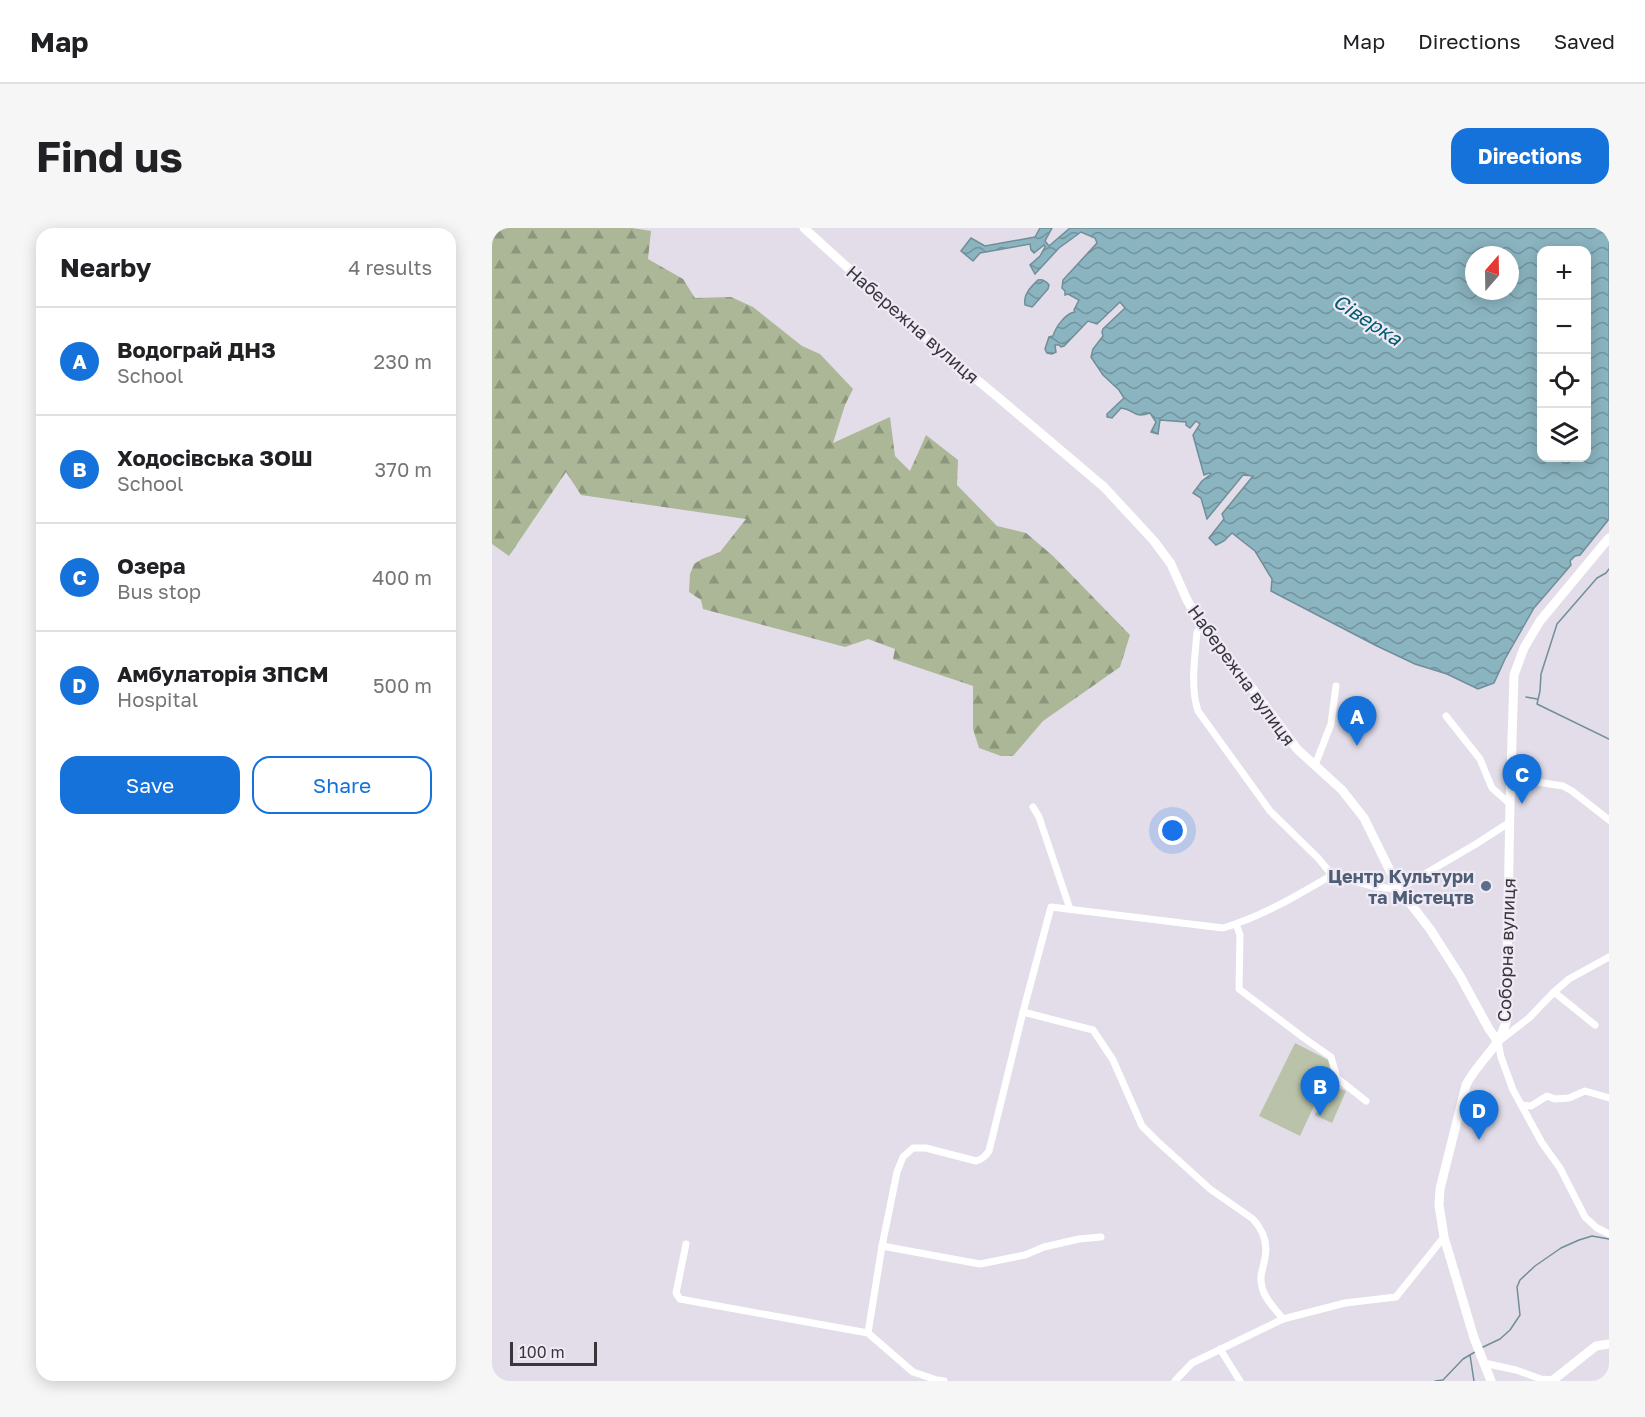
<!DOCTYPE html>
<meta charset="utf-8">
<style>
:root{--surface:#fff;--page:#f6f6f6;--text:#202124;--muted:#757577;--line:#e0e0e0;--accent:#1672db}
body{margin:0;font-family:"Golos Text",sans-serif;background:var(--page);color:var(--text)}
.controls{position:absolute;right:18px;top:18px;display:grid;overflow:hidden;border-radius:12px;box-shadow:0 3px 15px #0003}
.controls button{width:54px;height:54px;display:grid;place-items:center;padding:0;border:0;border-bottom:2px solid var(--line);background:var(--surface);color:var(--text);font:30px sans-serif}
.compass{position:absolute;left:973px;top:18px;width:54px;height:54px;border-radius:50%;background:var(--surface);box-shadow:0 3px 15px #0003;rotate:20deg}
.scale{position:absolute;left:18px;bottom:15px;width:87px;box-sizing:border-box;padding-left:6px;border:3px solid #38363b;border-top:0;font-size:16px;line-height:21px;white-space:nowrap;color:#38363b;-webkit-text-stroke:4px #efeaf6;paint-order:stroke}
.you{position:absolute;left:681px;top:603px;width:21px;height:21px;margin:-15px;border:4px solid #fff;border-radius:50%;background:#1a73e8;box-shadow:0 0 0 9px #1a73e833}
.badge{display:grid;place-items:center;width:39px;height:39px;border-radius:50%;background:var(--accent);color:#fff;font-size:20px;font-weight:700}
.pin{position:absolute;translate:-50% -50px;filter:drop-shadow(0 2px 3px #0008)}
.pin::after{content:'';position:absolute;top:32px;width:21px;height:18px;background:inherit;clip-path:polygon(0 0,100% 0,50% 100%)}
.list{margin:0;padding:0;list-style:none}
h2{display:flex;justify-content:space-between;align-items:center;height:78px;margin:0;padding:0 24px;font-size:26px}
h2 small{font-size:20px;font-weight:400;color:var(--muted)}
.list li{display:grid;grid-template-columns:39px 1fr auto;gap:18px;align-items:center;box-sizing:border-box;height:108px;padding:0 24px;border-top:2px solid var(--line)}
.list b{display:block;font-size:22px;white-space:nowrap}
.list p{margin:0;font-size:20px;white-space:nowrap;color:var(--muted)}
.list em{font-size:20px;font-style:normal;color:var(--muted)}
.actions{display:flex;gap:12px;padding:18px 24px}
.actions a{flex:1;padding:14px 0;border:2px solid var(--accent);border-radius:18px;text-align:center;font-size:21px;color:var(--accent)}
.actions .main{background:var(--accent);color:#fff}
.icon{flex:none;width:33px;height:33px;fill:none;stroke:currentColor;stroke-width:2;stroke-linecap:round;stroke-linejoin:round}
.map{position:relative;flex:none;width:1117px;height:1153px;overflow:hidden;border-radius:18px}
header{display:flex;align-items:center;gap:36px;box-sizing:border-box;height:84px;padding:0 30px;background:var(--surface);border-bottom:2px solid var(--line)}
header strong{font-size:28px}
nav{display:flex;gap:33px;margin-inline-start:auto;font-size:21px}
.intro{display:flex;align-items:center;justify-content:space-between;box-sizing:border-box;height:144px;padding:0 36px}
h1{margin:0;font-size:42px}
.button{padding:15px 27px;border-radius:18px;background:var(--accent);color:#fff;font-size:21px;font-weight:700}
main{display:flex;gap:36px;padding:0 36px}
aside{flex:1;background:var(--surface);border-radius:18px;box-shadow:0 3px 15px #0003}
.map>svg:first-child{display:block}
.forest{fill:url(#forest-firs)}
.pitch{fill:#bac3aa}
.water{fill:url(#water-waves);stroke:#718e98;stroke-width:1.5;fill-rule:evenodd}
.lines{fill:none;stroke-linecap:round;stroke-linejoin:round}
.stream{stroke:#718e98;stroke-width:1.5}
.street{stroke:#fff;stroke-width:7}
.secondary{stroke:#fff;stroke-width:9}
.service-dot{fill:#5c6f8a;stroke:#efeaf6;stroke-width:2}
.labels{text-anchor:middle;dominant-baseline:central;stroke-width:4.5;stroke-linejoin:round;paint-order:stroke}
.street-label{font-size:18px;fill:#38363b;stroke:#efeaf6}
.service-label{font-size:18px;font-weight:bold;fill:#4e5e75;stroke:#efeaf6;text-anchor:end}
.water-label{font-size:20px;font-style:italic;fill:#025d6f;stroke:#efeaf6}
</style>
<header>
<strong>Map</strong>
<nav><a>Map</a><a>Directions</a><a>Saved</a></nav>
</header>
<div class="intro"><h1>Find us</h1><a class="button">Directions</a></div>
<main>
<aside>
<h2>Nearby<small>4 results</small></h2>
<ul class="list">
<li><span class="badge">A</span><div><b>Водограй ДНЗ</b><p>School</p></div><em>230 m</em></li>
<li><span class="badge">B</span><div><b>Ходосівська ЗОШ</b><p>School</p></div><em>370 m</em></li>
<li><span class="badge">C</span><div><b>Озера</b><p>Bus stop</p></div><em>400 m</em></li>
<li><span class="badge">D</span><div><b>Амбулаторія ЗПСМ</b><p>Hospital</p></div><em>500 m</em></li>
</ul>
<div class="actions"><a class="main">Save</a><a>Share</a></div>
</aside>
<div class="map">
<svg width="1117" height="1153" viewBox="0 0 1117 1153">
<defs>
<pattern id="forest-firs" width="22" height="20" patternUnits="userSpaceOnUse" patternTransform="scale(1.5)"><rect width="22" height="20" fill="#abb796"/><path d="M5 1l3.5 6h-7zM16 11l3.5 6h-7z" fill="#8c967c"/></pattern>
<pattern id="water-waves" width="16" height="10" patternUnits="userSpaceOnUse" patternTransform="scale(1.5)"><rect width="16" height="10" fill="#8ab4c0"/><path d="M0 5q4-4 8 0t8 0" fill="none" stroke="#72939d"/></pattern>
</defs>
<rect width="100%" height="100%" fill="#e2dde9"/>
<polygon class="forest" points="0,0 140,0 159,3 156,31 191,51 203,70 239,69 261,79 310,118 328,126 361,161 353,177 341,215 398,189 403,228 418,243 434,207 466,232 465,257 505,298 534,305 561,328 638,407 628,439 551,493 521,528 509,528 487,520 481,501 481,458 401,431 403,421 376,411 353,419 211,381 209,372 197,364 198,346 202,336 210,331 228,324 254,291 89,267 74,244 17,328 0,316"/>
<g class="pitch">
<polygon points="803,815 842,835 808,908 767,888"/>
<polygon points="837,856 854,863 840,895 823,887"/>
</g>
<g class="water">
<path d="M548,0H560L553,13L557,18L578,0H1117V291L1088,327L1083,328L1078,333L1079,337L1042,380L1013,431L1002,455L986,461L955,446L923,436L885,418L779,363L780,351L763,323L740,305L732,313L724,317L717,310L732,291L730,286L761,248L751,247L715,291L709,270L701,265L710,253L719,246L717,245L712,247L701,207L708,196L704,193L698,200L694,197V194L668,192L666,206L659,204L664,194L658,185C640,191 643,181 629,180L620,190L615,189V186L632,170L627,162L611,147L599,129L601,121L611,108L610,104L611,101L633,80L628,74L605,96L596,93L572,118L569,119L567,117H563L564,124L560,126L555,125L553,121L557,109L561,108C564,98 574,85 583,84L582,82L587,72L576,66L573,67V63L570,60L571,52L605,15L603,10L589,4L567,20L543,46L538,37L548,28L553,19L552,17L542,25L539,22L538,16L488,25L481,33L469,23L479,10L493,18L543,9ZM1094,22V230H1050V22ZM982,27H1018V63H982Z"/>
<path d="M546,52C551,51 554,53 557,57L556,61L542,77L540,79L533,77C531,66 539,59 546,52Z"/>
</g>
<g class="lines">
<g class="stream">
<polyline points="1117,341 1114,345 1105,350 1065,396 1049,446 1048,463 1045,476 1117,511"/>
<polyline points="1034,469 1045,471"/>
<polyline points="989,1120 1008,1111 1018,1102 1028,1087 1025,1059 1028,1052 1043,1038 1069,1020 1087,1012 1100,1008 1117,1011"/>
<polyline points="978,1127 982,1153"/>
<polyline points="943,1153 951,1152 971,1131 983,1124"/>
</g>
<g class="street">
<path d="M710,398L705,404C703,429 698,459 706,483L778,583L826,630L840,647"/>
<polyline points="954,488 988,531 1000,560 1018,576"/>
<polyline points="823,537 839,496 844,458"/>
<polyline points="1019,550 1071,558 1080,563 1117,592"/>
<polyline points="541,579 547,589 550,598 578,681"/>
<polyline points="744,696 748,707 747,761 812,810 839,829 845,850 874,873"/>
<polyline points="1117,729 1077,751 1062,764 1037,790 1006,814 1009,829 1021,862 1050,915 1068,940 1093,989 1105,1000 1117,1006"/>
<polyline points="1062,764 1103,797"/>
<polyline points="1030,877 1039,878 1055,868 1063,871 1077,870 1093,863 1117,870"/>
<polyline points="194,1016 184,1065 188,1071 376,1105 421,1144 445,1152 452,1153"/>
<polyline points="390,1018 488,1036 533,1027 552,1019 587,1011 609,1009"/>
<path d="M791,1091C784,1082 772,1070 770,1059C767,1048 771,1041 773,1030C776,1015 771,1002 761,991L718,961L665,913L650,898L621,832L601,802L531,784L559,679L731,700C769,689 806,667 840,647L883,659L907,661L984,616L1018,594"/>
<path d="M376,1105L390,1018L405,944L411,929L421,920H434L484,933C490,931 493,929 497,923L531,784"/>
<polyline points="728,1121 748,1153"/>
<polyline points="992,1135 1024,1142 1049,1151 1062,1152"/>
<polyline points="683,1153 700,1135 791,1091 853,1075 904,1069 952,1009"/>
</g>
<g class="secondary">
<polyline points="312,0 422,100 501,165 612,259 662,313 679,336 695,372 710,398 752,449 805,521 850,562 872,590 907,661 938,701 968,748 997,801 1006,814"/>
<path d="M999,1153L982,1110L952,1009L947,977L948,961L974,857C986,833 1007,821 1014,794L1018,576L1022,447L1032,420L1048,393L1117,310"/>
<polyline points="1060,1153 1104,1118 1117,1116"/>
</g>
</g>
<circle class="service-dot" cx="994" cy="658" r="6"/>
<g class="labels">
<g class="street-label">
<text transform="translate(421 96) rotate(41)">Набережна вулиця</text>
<text transform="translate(750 447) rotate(54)">Набережна вулиця</text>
<text transform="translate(1014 722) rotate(-88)">Соборна вулиця</text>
</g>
<g class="service-label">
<text x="982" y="648">Центр Культури<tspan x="982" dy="21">та Містецтв</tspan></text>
</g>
<g class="water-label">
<text transform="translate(876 91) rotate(33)">Сіверка</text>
</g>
</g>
</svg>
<div class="controls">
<button>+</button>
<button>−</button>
<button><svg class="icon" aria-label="locate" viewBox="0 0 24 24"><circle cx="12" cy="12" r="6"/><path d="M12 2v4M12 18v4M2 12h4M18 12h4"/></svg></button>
<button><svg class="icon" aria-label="layers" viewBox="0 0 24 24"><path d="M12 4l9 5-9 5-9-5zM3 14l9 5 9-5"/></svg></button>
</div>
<svg class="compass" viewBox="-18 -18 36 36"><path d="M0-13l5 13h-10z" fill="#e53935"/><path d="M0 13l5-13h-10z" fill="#757577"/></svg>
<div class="scale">100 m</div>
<div class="you"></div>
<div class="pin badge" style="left:865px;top:518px">A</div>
<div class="pin badge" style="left:828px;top:888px">B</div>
<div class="pin badge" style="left:1030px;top:576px">C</div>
<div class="pin badge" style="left:987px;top:912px">D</div>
</div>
</main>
